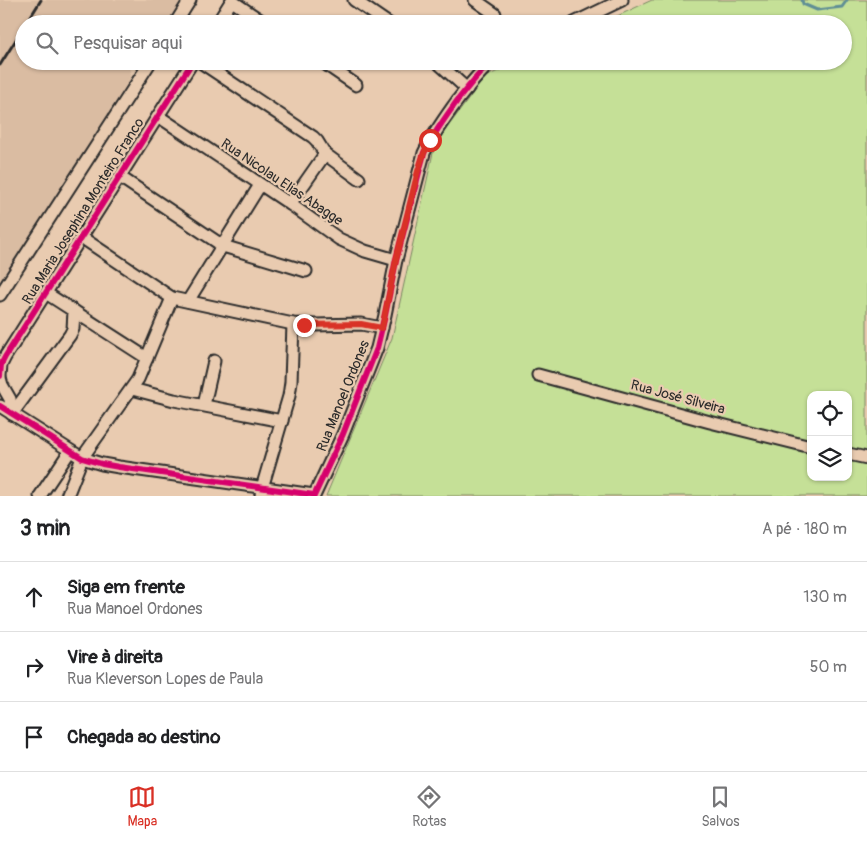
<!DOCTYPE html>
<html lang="pt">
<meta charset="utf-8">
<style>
:root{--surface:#fff;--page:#f6f6f6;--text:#202124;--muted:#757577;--line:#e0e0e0;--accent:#d93025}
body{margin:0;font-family:Pangolin,sans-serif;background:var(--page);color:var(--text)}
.controls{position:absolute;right:15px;bottom:15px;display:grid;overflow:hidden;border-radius:10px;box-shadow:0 1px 4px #0004}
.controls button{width:45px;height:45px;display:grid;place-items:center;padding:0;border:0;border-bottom:1px solid var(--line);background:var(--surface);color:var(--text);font:25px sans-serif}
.stop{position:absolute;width:15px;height:15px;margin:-11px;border:4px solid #d93025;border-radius:50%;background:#fff}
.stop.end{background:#d93025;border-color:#fff;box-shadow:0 1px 5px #0008}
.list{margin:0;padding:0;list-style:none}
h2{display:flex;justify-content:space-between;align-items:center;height:65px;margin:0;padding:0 20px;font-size:21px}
h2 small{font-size:16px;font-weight:400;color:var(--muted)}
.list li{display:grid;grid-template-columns:32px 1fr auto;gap:15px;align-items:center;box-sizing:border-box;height:70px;padding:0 20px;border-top:1px solid var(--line)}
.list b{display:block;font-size:19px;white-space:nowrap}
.list p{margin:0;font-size:16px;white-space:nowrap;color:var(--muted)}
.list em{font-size:16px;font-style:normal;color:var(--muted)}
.icon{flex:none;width:28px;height:28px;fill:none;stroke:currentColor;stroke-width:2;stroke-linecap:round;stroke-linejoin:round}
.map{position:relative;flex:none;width:867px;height:496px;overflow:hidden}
.search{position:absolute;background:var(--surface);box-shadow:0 1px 4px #0004;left:15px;right:15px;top:15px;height:55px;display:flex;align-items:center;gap:12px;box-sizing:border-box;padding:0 18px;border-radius:28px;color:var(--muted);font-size:19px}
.sheet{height:275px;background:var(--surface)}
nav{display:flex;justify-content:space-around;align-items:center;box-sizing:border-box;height:70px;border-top:1px solid var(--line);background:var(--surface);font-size:14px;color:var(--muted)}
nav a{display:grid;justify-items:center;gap:2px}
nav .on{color:var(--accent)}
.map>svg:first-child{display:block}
.built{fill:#dabca2}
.green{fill:#c5e097;stroke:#788661;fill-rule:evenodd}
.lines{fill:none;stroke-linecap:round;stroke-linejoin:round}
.stream{stroke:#5e8e95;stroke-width:3}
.street-casing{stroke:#2b2b2b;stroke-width:15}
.street{stroke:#e9cbb0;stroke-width:11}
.rail{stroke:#2b2b2b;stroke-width:3}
.cycleway-casing{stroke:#e9cbb0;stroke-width:9}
.cycleway{stroke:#d6006c;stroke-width:6}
.route{stroke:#d93025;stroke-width:6}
.labels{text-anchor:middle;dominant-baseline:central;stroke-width:4.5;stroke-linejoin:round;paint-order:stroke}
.street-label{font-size:14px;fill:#2b2b2b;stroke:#e9cbb0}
</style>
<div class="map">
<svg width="867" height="496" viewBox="0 0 867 496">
<rect width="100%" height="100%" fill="#e9cbb0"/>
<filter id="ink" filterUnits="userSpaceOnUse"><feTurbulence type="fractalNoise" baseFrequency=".02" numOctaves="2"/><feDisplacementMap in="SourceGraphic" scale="10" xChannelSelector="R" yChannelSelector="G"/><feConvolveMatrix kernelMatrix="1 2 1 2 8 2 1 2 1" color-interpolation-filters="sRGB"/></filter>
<g filter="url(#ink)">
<polygon class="built" points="0,0 181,0 167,24 24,24 24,61 130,61 129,63 131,77 0,285"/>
<path class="green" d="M652,0H867V496H326L392,338L435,144L485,77L520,61H843V24H600ZM811,395H848V477H811Z"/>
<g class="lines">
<polyline class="stream" points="802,0 803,4 817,10 842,7 847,0"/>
<defs>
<g id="street">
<polyline points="354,0 389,24"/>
<polyline points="475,0 495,14 496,24"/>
<polyline points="232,1 266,24"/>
<polyline points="175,24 190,0"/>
<polyline points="217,24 232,0"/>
<polyline points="572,24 622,0"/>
<polyline points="199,61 313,137 317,141 325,154 359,179"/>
<polyline points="321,61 356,85"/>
<polyline points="436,61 467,89"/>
<polyline points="158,116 290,204 339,239 365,251 396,260"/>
<polyline points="120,177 223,246 306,271"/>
<polyline points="290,204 325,154"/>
<polyline points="81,237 172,298 293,324 315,325 361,324 382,328"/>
<polyline points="46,293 147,358"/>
<polyline points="0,295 151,61"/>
<polyline points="188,301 260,185"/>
<polyline points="538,375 710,422 811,447"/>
<polyline points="0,376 1,365 5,357 193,61"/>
<polyline points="0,378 2,385 10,399 12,414"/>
<polyline points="132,389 174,400 282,421"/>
<polyline points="204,405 214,361"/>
<polyline points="0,406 82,458 102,464 119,467 314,495"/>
<polyline points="12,414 70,335 73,329 74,311"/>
<polyline points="848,454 867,458"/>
<polyline points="40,496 70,451"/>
<polyline points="67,496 82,458 138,379 172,298"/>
<polyline points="261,496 262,488 289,396 291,382 293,324"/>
<path d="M314,496L343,434L377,348L385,315L396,260L424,153C433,134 445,118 457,101C468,87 479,72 493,61"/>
</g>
</defs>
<use href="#street" class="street-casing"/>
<use href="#street" class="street"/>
<g class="rail">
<polyline points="26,24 41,0"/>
<polyline points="0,65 24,27"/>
</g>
<defs>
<g id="cycleway">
<polyline points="0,376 1,365 5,357 193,61"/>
<polyline points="0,406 82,458 102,464 119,467 314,495"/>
<path d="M314,496L343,434L377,348L385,315L396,260L424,153C433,134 445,118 457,101C468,87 479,72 493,61"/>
</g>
</defs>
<use href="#cycleway" class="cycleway-casing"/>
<use href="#cycleway" class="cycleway"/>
</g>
</g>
<g class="lines" filter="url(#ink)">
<polyline class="route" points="304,325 361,324 382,328 396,260 418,171 424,153 430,140"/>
</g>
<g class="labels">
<g class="street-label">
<text transform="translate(282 182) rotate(34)">Rua Nicolau Elias Abagge</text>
<text transform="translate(83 211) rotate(-58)">Rua Maria Josephina Monteiro Franco</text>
<text transform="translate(343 396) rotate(-68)">Rua Manoel Ordones</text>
<text transform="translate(678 397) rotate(15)">Rua José Silveira</text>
</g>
</g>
</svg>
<div class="controls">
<button><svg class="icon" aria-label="locate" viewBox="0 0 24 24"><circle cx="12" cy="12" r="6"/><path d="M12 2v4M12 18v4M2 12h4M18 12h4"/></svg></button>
<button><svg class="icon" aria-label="layers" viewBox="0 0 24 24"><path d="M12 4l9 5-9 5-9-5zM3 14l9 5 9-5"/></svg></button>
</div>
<div class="stop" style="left:430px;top:140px"></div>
<div class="stop end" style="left:304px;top:325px"></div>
<div class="search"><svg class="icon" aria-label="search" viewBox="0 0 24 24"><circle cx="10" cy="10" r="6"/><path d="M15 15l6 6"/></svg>Pesquisar aqui</div>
</div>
<section class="sheet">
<h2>3 min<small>A pé · 180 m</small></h2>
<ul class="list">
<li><svg class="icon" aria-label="ahead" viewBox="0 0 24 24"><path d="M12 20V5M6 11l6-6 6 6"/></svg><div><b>Siga em frente</b><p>Rua Manoel Ordones</p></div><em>130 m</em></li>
<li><svg class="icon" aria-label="right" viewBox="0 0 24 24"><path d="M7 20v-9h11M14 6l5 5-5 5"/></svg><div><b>Vire à direita</b><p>Rua Kleverson Lopes de Paula</p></div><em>50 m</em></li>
<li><svg class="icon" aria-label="arrive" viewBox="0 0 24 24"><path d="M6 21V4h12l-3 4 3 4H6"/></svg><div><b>Chegada ao destino</b></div></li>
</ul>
</section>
<nav>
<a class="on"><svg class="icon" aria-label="map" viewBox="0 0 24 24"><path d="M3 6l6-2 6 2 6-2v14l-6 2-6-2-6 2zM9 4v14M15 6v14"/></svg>Mapa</a>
<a><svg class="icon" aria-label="directions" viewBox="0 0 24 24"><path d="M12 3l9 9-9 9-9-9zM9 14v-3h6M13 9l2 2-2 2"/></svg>Rotas</a>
<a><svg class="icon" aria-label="saved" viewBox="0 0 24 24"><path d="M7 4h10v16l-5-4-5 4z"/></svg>Salvos</a>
</nav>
